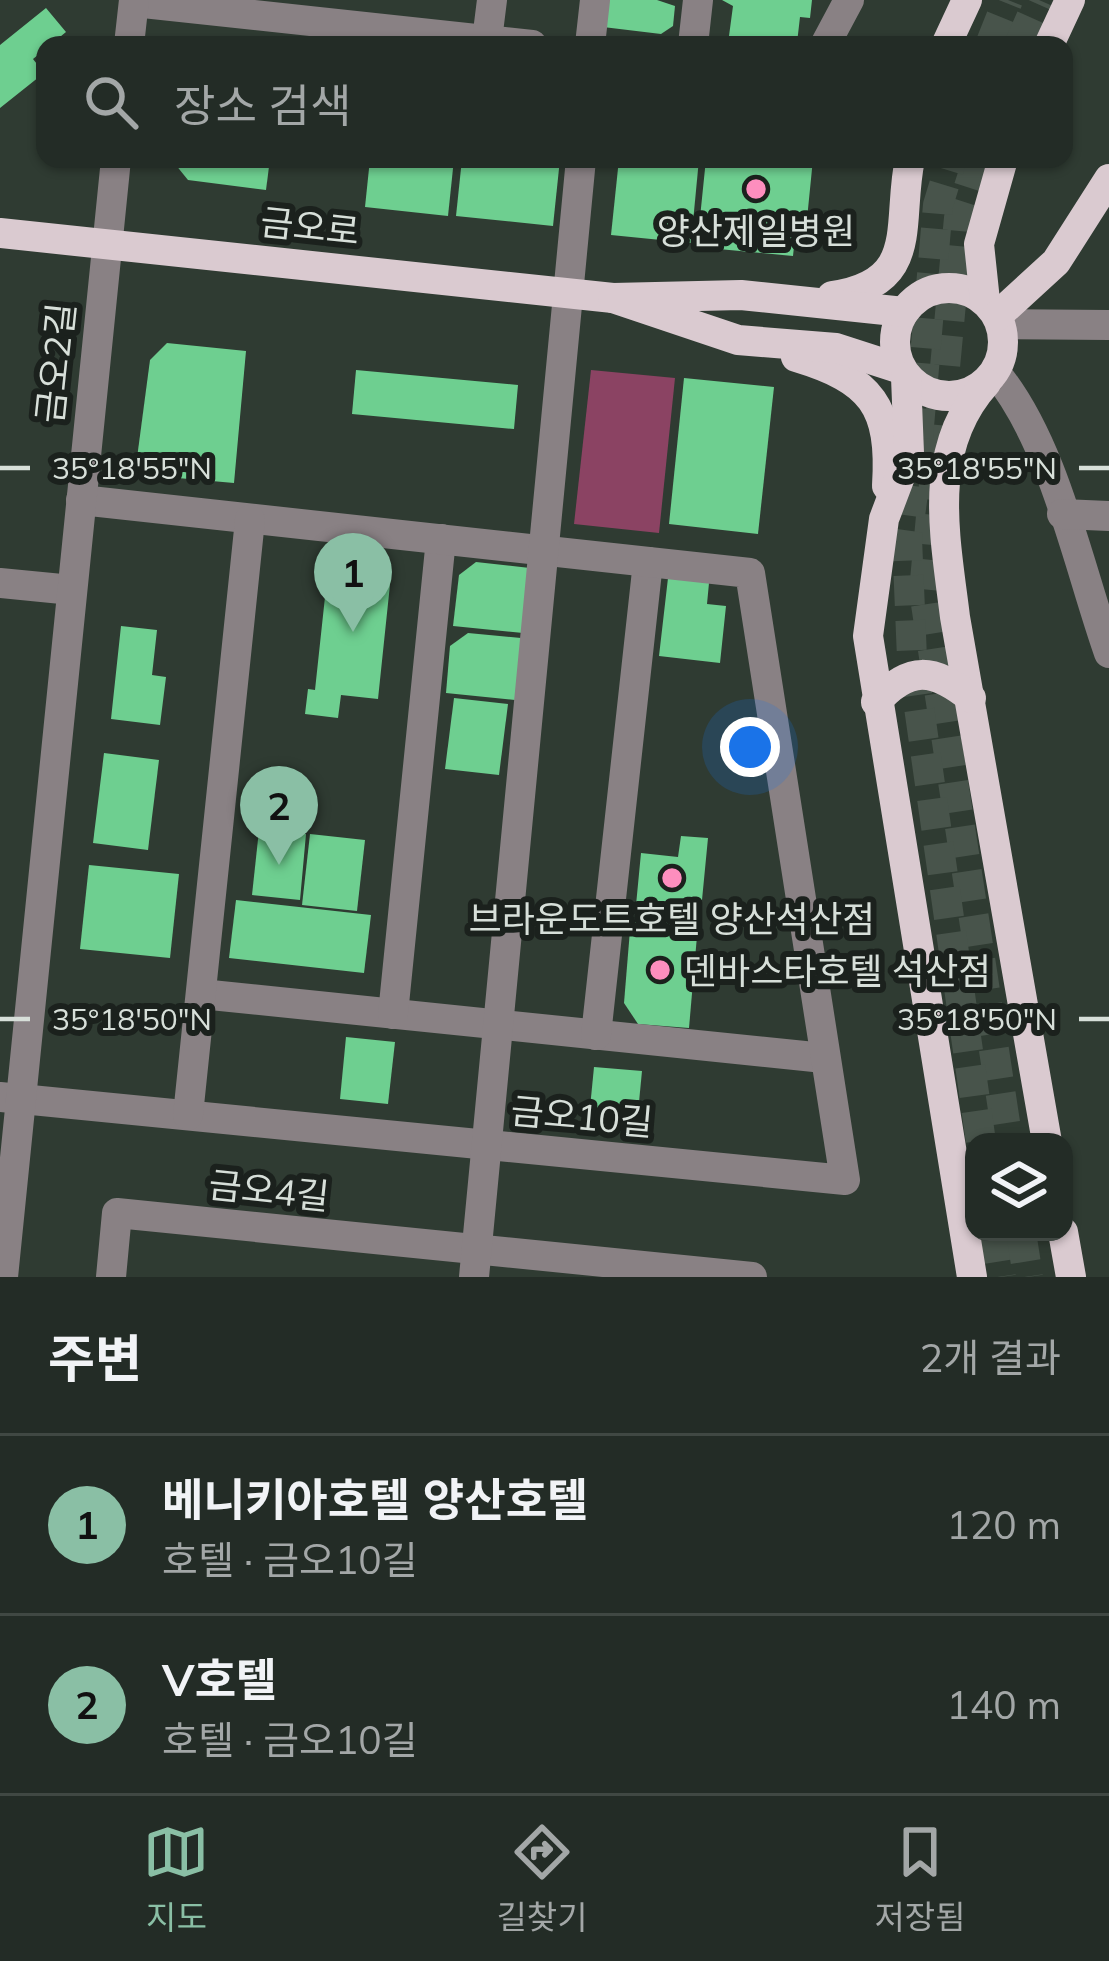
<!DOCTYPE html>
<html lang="ko">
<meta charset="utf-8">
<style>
:root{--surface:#232c26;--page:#2f3832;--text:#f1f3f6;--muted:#a3a7a7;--line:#404843;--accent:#8abfa5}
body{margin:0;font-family:Mulish,"Noto Sans KR",sans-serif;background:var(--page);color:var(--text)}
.controls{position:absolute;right:36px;bottom:36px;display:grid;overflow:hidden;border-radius:24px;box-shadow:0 3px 9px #0004}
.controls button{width:108px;height:108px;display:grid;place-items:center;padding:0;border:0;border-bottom:3px solid var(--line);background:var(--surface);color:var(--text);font:60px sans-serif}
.you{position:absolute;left:750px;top:747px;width:42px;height:42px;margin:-30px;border:9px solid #fff;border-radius:50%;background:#1a73e8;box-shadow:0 0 0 18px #1a73e833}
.badge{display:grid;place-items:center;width:78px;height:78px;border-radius:50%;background:var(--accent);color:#111;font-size:39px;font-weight:700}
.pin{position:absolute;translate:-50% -99px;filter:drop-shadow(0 3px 6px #0008)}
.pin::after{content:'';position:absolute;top:63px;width:42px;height:36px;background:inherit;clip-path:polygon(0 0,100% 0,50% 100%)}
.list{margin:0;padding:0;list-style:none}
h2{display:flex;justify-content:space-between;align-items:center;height:156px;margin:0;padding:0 48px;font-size:51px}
h2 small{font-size:39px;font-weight:400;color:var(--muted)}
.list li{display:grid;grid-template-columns:78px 1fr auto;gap:36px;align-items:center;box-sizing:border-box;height:180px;padding:0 48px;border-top:3px solid var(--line)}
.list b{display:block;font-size:45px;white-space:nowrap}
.list p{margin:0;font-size:39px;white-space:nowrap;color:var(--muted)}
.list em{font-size:39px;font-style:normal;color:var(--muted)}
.icon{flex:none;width:66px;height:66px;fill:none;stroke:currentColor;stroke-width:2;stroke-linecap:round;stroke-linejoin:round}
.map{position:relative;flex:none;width:1109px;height:1277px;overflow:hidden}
.search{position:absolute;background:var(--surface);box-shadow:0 3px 9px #0004;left:36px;right:36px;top:36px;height:132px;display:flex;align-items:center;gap:30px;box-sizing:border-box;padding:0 42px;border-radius:24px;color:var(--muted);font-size:45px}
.sheet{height:516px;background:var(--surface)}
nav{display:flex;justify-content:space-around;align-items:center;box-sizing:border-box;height:168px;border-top:3px solid var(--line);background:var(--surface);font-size:33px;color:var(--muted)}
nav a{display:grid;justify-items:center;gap:6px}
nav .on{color:var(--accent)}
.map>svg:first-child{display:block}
.green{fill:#8b4363}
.building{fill:#6ecf90}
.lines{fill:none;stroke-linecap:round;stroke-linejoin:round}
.major-tunnel{stroke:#48544b;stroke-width:30;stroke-dasharray:30 15;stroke-linecap:butt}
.minor{stroke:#898184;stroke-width:30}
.major{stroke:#dacad0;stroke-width:30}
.ticks{fill:none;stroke:#d7dfd9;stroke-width:4.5}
.poi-dot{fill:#fd8ebe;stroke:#1b211d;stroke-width:4.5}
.labels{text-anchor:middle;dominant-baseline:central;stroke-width:12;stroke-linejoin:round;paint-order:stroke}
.street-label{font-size:36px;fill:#d7dfd9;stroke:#1b211d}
.poi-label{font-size:36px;fill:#d7dfd9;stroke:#1b211d}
.ticks-label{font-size:30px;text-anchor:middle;fill:#d7dfd9;stroke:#1b211d;stroke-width:12;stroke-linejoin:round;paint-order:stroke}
</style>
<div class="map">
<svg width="1109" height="1277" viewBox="0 0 1109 1277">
<rect width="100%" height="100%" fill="#2f3b32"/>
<polygon class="green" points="591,370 675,378 659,533 574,524"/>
<g class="building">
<polygon points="606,0 657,0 675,6 673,26 661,34 603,27"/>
<polygon points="722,0 812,0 810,18 800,17 797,43 729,36 733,6"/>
<polygon points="46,8 66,32 33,59 44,73 0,108 0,45"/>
<polygon points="171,159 270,159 266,190 188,180"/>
<polygon points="370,159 454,159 448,216 365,207"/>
<polygon points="462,159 560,159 553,226 456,216"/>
<polygon points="619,159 699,159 691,243 611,235"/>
<polygon points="706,159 813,159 807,219 797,218 793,256 697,247"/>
<polygon points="167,343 246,351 234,483 144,475 137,458 150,360"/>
<polygon points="356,370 518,385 514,429 352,414"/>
<polygon points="684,378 774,387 758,534 669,524"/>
<polygon points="476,562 530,568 523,633 453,626 459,575"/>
<polygon points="328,569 391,575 378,699 341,695 338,718 305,714 308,689 315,690"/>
<polygon points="668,578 709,583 707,604 726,606 720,663 659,656"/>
<polygon points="121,626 157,630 152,675 166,677 160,725 111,719"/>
<polygon points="468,633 521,638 515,700 446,693 450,646"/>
<polygon points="454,698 508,704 499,775 445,769"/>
<polygon points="104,753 159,760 148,850 93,843"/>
<polygon points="259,830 306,834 300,900 252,895"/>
<polygon points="310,834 365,840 357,911 302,905"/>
<polygon points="681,836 708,838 702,900 687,898 684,931 634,926 641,853 678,857"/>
<polygon points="89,865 179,874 170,958 80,949"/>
<polygon points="236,900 371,915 364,973 229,958"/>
<polygon points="630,930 697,936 689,1028 638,1024 624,1003"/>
<polygon points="346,1037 395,1042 388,1104 340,1099"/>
<polygon points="594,1067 642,1071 636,1133 588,1128"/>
</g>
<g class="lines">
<g class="major-tunnel">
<polyline points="990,45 1008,0"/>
<polyline points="1019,45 1039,0"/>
<polyline points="978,159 959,218 924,591 1008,1142"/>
<polyline points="918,438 938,205 952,159"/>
<polyline points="914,486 907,538 912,658 981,1142"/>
<polyline points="994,1232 1001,1277"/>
<polyline points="1021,1232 1028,1277"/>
</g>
<g class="minor">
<polyline points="134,2 532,45"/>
<polyline points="487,40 492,0"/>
<polyline points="129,45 134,0"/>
<polyline points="590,45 595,0"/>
<polyline points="693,45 698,0"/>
<polyline points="825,45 849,0"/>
<polyline points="1001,324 1109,325"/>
<path d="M995,372C1054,443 1078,565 1109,653"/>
<polyline points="1062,514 1109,516"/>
<polyline points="0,583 72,590"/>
<polyline points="201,994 824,1058"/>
<polyline points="393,1014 441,539"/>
<polyline points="596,1035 648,562"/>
<polyline points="0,1097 845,1180 750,573 81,500"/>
<polyline points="188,1115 250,520"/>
<polyline points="3,1277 116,159"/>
<polyline points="111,1277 117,1213 752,1277"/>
<polyline points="474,1277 581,159"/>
</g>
<g class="major">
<polyline points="946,45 967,0"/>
<polyline points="1049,45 1070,0"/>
<polyline points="0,233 613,298"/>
<circle cx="949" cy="342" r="54"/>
<path d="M832,296C922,283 896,224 910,159"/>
<polyline points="985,301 979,244 1003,159"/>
<polyline points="997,316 1056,262 1109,179"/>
<path d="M796,357C872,380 892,406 887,486"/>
<polyline points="901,369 836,348 738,340 613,298 741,295 904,312"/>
<polyline points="906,377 909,453 884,519 868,636 972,1277"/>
<path d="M986,383C926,449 945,535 955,617L1047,1142"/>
<path d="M876,702C910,665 933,668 971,698"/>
<polyline points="1063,1232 1071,1277"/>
</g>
</g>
<path class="ticks" d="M0,468H30M1079,468H1109M0,1019H30M1079,1019H1109"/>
<g class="poi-dot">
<circle cx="756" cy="189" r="12"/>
<circle cx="672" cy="878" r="12"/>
<circle cx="660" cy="970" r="12"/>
</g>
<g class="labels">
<g class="street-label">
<text transform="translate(310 226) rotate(6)">금오로</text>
<text transform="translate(55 363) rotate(-84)">금오2길</text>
<text transform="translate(582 1116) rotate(5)">금오10길</text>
<text transform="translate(269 1190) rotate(6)">금오4길</text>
</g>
<g class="poi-label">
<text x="756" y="230">양산제일병원</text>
<text x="672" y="918">브라운도트호텔 양산석산점</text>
<text x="684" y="970" text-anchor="start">덴바스타호텔 석산점</text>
</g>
</g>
<g class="ticks-label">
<text x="132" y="479">35°18'55"N</text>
<text x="977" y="479">35°18'55"N</text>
<text x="132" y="1030">35°18'50"N</text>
<text x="977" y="1030">35°18'50"N</text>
</g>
</svg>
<div class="controls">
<button><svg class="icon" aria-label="layers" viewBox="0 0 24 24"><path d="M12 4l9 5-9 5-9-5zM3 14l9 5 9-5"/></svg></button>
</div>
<div class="you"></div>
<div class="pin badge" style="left:353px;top:632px">1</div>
<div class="pin badge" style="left:279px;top:865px">2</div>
<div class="search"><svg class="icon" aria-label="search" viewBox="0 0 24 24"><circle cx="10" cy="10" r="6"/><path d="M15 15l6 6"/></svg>장소 검색</div>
</div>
<section class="sheet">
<h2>주변<small>2개 결과</small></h2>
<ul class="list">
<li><span class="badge">1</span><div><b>베니키아호텔 양산호텔</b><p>호텔 · 금오10길</p></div><em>120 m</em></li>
<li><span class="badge">2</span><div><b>V호텔</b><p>호텔 · 금오10길</p></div><em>140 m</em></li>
</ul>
</section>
<nav>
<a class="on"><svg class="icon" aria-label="map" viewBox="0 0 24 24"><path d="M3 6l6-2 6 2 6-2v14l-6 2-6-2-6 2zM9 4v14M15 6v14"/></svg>지도</a>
<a><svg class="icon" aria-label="directions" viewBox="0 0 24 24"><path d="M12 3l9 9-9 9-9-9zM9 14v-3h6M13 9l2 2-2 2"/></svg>길찾기</a>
<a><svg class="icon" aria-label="saved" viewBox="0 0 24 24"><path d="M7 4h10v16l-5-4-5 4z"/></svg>저장됨</a>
</nav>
